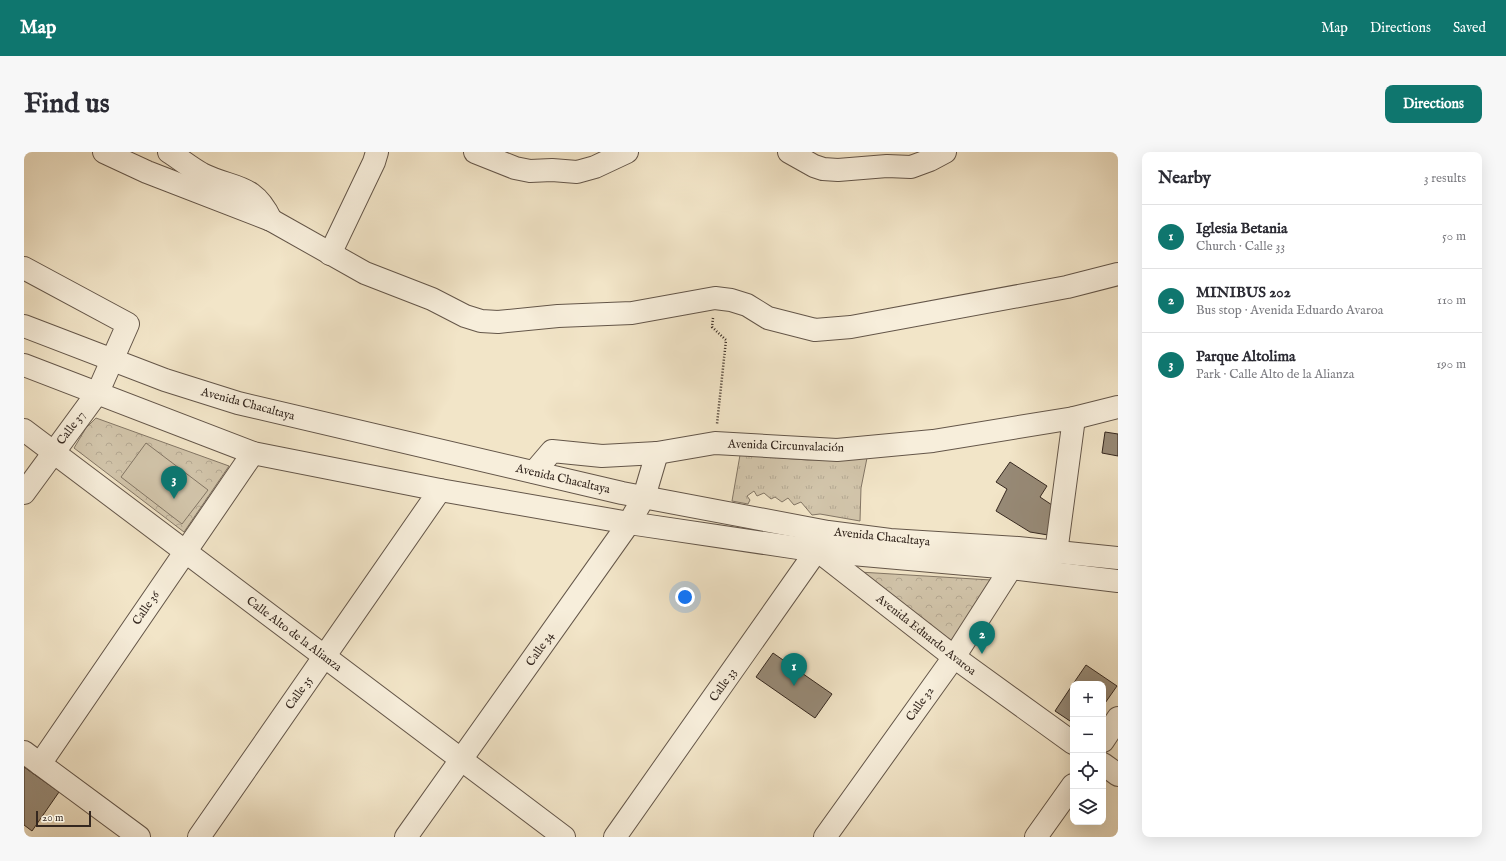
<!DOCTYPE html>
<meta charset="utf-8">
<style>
:root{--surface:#fff;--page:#f7f7f7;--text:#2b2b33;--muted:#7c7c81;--line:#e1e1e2;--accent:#0f766e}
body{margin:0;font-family:"IM FELL English",serif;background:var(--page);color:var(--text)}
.controls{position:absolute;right:12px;bottom:12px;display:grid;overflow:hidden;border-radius:8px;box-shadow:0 4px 16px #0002}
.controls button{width:36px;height:36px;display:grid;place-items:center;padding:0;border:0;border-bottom:1px solid var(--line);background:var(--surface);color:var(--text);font:20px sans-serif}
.scale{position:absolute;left:12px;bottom:10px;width:55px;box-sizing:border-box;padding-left:4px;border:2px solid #34271f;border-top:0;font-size:11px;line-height:14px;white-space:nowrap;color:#34271f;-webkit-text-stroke:3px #f7eedb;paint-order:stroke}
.you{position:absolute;left:661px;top:445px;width:14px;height:14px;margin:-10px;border:3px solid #fff;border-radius:50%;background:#1a73e8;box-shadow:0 0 0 6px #1a73e833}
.badge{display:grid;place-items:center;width:26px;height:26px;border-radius:50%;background:var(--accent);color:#fff;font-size:13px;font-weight:700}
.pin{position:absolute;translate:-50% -33px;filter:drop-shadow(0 1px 2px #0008)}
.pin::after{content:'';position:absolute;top:21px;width:14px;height:12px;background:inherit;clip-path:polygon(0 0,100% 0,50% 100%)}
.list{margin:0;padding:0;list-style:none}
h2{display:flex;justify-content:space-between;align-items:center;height:52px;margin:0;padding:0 16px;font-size:17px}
h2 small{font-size:13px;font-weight:400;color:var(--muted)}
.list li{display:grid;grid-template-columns:26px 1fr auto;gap:12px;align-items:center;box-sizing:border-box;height:64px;padding:0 16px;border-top:1px solid var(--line)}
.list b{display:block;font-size:15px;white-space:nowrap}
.list p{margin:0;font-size:13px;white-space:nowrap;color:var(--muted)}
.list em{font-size:13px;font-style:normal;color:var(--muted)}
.icon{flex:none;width:22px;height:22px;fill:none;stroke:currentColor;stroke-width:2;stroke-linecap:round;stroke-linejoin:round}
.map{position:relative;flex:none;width:1094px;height:685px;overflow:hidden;border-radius:8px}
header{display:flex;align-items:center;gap:24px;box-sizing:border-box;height:56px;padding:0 20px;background:var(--accent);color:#fff}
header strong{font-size:19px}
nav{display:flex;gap:22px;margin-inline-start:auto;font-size:14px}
.intro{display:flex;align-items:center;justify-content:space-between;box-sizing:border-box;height:96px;padding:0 24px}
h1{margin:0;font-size:28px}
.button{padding:10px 18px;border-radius:8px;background:var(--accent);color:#fff;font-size:14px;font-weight:700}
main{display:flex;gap:24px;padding:0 24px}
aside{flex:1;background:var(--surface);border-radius:8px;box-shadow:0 4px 16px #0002}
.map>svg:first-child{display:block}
.grass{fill:url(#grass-tufts);stroke:#837665}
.forest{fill:url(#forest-crowns);stroke:#837665}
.garden{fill:#d2c5ab;stroke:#837665}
.building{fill:#978a77;stroke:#34271f}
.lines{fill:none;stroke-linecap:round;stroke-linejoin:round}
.minor-casing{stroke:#645649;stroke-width:24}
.path{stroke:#34271f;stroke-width:2.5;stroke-dasharray:1 2;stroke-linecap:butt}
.minor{stroke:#f7eedb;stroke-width:22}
.labels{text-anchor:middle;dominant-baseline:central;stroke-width:3;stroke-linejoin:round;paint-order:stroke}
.street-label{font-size:12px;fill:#34271f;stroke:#f7eedb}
</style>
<header>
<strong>Map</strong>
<nav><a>Map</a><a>Directions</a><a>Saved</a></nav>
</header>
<div class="intro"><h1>Find us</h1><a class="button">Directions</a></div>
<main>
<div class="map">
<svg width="1094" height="685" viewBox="0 0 1094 685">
<defs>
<pattern id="grass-tufts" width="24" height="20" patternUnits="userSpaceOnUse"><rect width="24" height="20" fill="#d2c5ab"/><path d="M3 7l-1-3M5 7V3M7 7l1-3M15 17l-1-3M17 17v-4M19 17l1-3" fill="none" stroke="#b5a993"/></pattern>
<pattern id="forest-crowns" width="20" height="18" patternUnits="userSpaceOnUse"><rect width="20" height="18" fill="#d2c5ab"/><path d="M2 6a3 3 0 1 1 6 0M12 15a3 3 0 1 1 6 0" fill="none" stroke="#b5a993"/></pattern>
</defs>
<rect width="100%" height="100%" fill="#f2e5c8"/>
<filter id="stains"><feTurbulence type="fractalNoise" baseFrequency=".005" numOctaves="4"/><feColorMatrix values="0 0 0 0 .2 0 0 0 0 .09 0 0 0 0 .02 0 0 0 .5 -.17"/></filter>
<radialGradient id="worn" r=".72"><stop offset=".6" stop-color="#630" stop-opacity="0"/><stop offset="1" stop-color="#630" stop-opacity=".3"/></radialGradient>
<polygon class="grass" points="716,303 784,308 843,306 837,336 836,369 796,362 788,363 777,350 770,353 764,346 758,350 751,345 747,347 740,341 733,344 730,339 723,344 726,348 724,352 708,349"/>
<g class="forest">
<polygon points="72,266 205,314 160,380 50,296 62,276"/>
<polygon points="835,420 967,428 928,489"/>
</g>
<polygon class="garden" points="122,291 184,338 158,372 97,325"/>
<g class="building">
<polygon points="1081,280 1094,282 1094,304 1078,301"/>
<polygon points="986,310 1023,334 1016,345 1034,357 1030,384 1006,380 972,359 983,337 972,330"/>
<polygon points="749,501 808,542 791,566 732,525"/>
<polygon points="1062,513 1093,534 1079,554 1079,532 1049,532"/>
<polygon points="1049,532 1049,571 1031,559"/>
<polygon points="0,615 35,640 8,679 0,673"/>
</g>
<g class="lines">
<defs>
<g id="minor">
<polyline points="80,0 123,20 247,68 341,121 408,147 441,164 457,169 474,170 534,164 608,161 691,146 707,148 723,153 744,166 791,178 827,175 1043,135 1094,122"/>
<path d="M145,0C156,7 167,16 178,22C210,38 229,30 247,68"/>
<polyline points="451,0 491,16 506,19 528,18 553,20 571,15 603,0"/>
<polyline points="765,0 790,14 799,17 814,18 863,14 887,15 906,8 921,0"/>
<polyline points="306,102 350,10 353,0"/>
<polyline points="0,116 104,172 74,240 0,341"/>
<polyline points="0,174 141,228 214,251 598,341 804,380 866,388 994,396 1094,406"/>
<polyline points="0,213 229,301 416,338 605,371 794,399 987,416 1094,429"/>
<polyline points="0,278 540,685"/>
<polyline points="510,320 528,299 578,304 633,301 691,291 813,298 909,289 1050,266 1094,255"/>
<polyline points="793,398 930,505 1049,591"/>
<polyline points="1032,401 1050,266"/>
<polyline points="1079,589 1094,566"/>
<polyline points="0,600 115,685"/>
<polyline points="16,612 229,301"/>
<polyline points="1079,612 1094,623"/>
<polyline points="175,685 416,338"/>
<polyline points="382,685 605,371 620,345 633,301"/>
<polyline points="591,685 800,388"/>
<polyline points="801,685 930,505 987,416"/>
<polyline points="1012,685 1049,633"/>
</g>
</defs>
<use href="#minor" class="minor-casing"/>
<polyline class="path" points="689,166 688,175 702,188 693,272"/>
<use href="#minor" class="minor"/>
</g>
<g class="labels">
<g class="street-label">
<text transform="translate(224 252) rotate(15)">Avenida Chacaltaya</text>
<text transform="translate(47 276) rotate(-53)">Calle 37</text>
<text transform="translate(762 294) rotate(2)">Avenida Circunvalación</text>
<text transform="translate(539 327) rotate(13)">Avenida Chacaltaya</text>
<text transform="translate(858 385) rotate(6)">Avenida Chacaltaya</text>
<text transform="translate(122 456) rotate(-56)">Calle 36</text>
<text transform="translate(270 482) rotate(37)">Calle Alto de la Alianza</text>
<text transform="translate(902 483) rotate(38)">Avenida Eduardo Avaroa</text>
<text transform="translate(516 497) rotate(-55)">Calle 34</text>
<text transform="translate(699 533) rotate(-55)">Calle 33</text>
<text transform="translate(275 541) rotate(-55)">Calle 35</text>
<text transform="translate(896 552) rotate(-55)">Calle 32</text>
</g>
</g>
<rect width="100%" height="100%" filter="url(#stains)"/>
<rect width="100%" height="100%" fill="url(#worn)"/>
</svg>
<div class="controls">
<button>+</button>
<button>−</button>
<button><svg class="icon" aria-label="locate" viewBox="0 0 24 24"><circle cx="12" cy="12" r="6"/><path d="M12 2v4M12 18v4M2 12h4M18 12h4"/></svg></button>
<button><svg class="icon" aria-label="layers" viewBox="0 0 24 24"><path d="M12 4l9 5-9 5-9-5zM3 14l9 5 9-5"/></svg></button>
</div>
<div class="scale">20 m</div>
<div class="you"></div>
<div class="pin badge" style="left:770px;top:534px">1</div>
<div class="pin badge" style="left:958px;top:502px">2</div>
<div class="pin badge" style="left:150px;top:347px">3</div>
</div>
<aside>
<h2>Nearby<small>3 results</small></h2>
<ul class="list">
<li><span class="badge">1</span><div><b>Iglesia Betania</b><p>Church · Calle 33</p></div><em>50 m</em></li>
<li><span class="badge">2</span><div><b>MINIBUS 202</b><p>Bus stop · Avenida Eduardo Avaroa</p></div><em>110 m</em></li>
<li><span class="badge">3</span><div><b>Parque Altolima</b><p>Park · Calle Alto de la Alianza</p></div><em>190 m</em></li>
</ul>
</aside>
</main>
